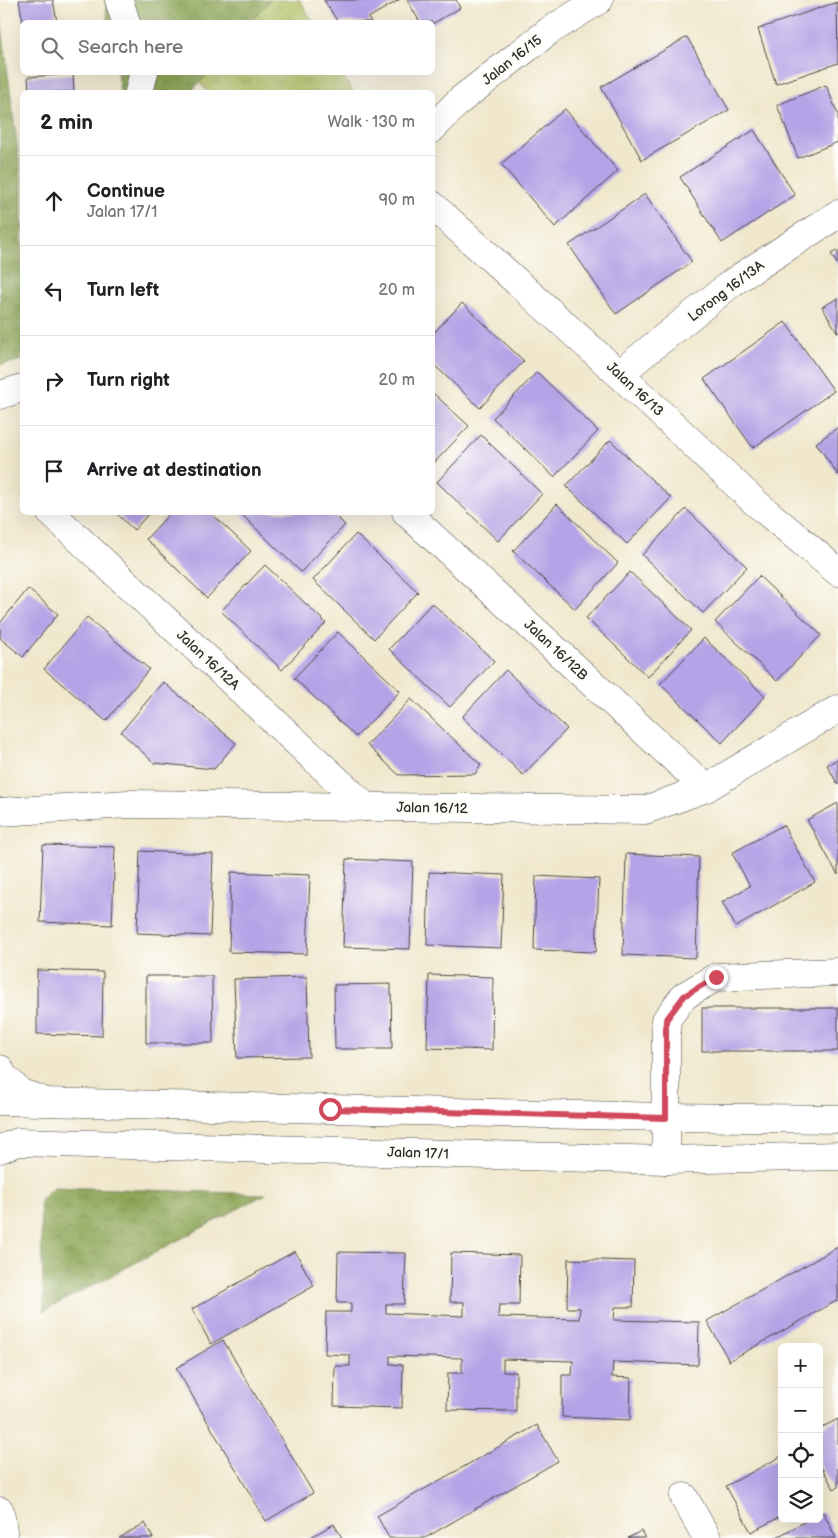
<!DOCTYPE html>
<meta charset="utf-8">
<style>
:root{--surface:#fff;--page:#f6f6f6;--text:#202124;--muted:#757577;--line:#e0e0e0}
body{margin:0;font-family:"Balsamiq Sans",sans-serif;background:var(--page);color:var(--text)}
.controls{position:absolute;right:15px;bottom:15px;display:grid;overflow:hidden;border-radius:8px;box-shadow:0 5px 20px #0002}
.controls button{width:45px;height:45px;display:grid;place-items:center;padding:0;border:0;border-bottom:1px solid var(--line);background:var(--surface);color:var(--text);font:25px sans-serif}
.stop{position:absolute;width:15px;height:15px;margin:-11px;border:4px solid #d1495b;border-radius:50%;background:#fff}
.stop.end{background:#d1495b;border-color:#fff;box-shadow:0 1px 5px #0008}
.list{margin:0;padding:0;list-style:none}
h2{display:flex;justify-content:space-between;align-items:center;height:65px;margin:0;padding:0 20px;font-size:21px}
h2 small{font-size:16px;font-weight:400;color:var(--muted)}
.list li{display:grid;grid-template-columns:32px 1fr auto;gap:15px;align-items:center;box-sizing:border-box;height:90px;padding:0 20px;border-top:1px solid var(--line)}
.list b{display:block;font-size:19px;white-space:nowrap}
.list p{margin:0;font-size:16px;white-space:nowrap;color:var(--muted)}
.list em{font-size:16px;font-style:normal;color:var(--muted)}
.icon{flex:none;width:28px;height:28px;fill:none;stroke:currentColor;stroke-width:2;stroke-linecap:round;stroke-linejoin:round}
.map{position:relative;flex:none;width:838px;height:1538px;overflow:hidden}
.search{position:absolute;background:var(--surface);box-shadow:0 5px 20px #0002;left:20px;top:20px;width:415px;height:55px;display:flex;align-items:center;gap:12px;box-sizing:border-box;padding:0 18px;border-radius:8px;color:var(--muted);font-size:19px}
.panel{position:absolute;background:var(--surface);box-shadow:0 5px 20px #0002;left:20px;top:90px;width:415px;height:425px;border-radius:8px}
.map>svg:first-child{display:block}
.grass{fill:url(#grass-tufts);stroke:#6f7646}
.forest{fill:url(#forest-crowns);stroke:#5c6842}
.building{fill:#b4a3e6}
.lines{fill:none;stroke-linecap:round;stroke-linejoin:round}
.minor-casing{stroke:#494743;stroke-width:29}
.major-casing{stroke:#494743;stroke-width:29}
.minor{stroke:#fff;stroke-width:28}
.major{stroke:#fff;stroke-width:28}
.route{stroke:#d1495b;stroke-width:6}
.labels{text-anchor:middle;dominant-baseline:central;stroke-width:5;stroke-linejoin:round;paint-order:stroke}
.street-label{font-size:14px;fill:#2b2b2b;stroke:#fdfcf7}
</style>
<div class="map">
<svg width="838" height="1538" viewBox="0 0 838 1538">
<defs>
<pattern id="grass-tufts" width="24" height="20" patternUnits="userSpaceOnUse" patternTransform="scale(1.25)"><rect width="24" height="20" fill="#b3c062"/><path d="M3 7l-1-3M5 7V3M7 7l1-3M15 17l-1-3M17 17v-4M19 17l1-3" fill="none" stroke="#929c51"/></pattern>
<pattern id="forest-crowns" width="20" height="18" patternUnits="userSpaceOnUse" patternTransform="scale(1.25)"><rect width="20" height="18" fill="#8ea658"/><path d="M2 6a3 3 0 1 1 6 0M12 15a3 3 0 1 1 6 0" fill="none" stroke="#748749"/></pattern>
</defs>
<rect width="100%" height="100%" fill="#fdfcf7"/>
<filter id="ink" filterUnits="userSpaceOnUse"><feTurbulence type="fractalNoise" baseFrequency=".02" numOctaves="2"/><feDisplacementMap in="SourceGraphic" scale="10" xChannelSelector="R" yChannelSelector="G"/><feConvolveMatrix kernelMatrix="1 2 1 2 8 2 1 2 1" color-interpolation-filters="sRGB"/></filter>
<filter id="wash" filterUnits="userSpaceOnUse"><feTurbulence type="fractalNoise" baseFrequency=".0096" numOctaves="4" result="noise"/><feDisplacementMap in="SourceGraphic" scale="20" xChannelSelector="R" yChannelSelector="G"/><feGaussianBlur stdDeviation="1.12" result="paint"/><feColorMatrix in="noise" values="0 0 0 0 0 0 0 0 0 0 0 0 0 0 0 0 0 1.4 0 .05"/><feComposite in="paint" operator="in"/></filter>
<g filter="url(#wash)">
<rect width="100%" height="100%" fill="#f0e7cc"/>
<g class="grass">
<polygon points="270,0 300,0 313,22 250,22"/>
<polygon points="208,73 341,73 353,92 208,92 199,82"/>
</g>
<g class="forest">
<polygon points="105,0 270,0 250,22 108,22"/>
<polygon points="0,11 22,183 22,360 0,365"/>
<polygon points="117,73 208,73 191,92 120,92"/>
<polygon points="53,1187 266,1194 44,1311 40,1200"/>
</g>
<g id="blocks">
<g class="building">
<polygon points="19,0 53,0 57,22 23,22"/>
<polygon points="324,0 399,0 368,18 371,22 338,22"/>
<polygon points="407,0 456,0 460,8 432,24 432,22 420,22"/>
<polygon points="837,2 838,63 776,84 758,29"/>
<polygon points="687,37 729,110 642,160 601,87"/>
<polygon points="73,74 74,92 29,92 28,77"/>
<polygon points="826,85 838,115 838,142 798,158 777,105"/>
<polygon points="565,109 618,171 555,227 501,164"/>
<polygon points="754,130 795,195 722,243 680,177"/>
<polygon points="645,194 692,262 616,314 569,245"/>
<polygon points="838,250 838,265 831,254"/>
<polygon points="838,298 838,333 822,307"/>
<polygon points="462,303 524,361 480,408 432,363 432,335"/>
<polygon points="785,322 834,391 753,448 704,379"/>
<polygon points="537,372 598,431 554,477 493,418"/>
<polygon points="432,392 469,426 432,465"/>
<polygon points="838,427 838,475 816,443"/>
<polygon points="481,435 542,494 498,541 437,482"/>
<polygon points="610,440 671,498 627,544 566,486"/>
<polygon points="557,504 618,563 575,609 513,551"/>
<polygon points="686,509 747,567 703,613 642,555"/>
<polygon points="115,512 150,512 134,530"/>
<polygon points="171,512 210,512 251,551 207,598 146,539"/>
<polygon points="239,512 332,512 345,525 301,572"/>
<polygon points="356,534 418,592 374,639 313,580"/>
<polygon points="265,565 326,623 282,670 221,611"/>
<polygon points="630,572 691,630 648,677 586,618"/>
<polygon points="759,576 821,635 777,681 715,622"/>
<polygon points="28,589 58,614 23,657 0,638 0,623"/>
<polygon points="432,603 494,661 450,707 389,649"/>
<polygon points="87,617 149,669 106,721 44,669"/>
<polygon points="338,632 400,691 356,737 294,678"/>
<polygon points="704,638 765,696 722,743 660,684"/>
<polygon points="506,670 567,729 523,775 462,717"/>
<polygon points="163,682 236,743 214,769 154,763 121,732"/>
<polygon points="411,699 481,765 475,774 399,775 367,745"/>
<polygon points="838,759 838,785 827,765"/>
<polygon points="838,803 838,875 807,820"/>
<polygon points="783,825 815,882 736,927 722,902 750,886 732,853"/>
<polygon points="43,845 115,847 112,925 40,922"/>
<polygon points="140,851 213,854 210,936 137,933"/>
<polygon points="626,854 699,857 696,958 623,955"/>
<polygon points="346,859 413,862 410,949 343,947"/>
<polygon points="231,872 310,875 307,954 229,952"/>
<polygon points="429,872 504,875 501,948 427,945"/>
<polygon points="536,876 599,879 596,952 534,950"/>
<polygon points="37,970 103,972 102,1036 37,1034"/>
<polygon points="429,975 493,977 492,1050 427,1048"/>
<polygon points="146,976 212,976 213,1043 146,1043"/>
<polygon points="307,977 309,1057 237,1058 234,979"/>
<polygon points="391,984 392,1049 335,1049 334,985"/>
<rect x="702" y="1008" width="136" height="43"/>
<polygon points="838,1247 838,1300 729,1361 707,1321"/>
<polygon points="295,1251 314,1286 211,1344 192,1309"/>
<polygon points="338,1252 406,1253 404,1304 386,1304 386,1313 464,1316 464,1302 450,1302 451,1253 520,1255 519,1305 499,1305 498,1317 579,1319 580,1308 567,1308 568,1259 634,1261 633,1307 615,1307 614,1320 699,1322 698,1365 613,1362 612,1377 631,1378 630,1420 562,1417 562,1375 572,1375 573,1361 503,1359 503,1372 516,1372 516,1411 447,1410 448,1373 462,1373 462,1358 390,1356 390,1364 403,1365 402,1408 334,1406 335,1366 350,1366 350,1355 325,1354 326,1312 351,1312 351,1303 337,1303"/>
<polygon points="223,1340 313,1493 266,1521 176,1368"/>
<polygon points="838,1419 838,1487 834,1489 819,1463 819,1429"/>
<polygon points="537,1425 558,1461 425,1538 389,1538 377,1516"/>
<polygon points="782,1456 782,1516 751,1532 726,1486"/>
<polygon points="823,1512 836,1538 775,1538 810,1519 819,1519 819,1514"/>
<polygon points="145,1523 153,1538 119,1538"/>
<polygon points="334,1524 342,1538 309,1538"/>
<polygon points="641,1531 645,1538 628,1538"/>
</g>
</g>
</g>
<g filter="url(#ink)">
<use href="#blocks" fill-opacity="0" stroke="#494743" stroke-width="1"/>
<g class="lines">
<defs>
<g id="minor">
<polyline points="119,0 126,22"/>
<polyline points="139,92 144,72"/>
<polyline points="432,129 459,101 549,31 599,0"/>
<polyline points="432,205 619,374 756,503 838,572"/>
<polyline points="619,374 733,282 838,214"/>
<polyline points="0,395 22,388"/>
<polyline points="50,512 366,807"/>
<polyline points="406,512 706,788"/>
<polyline points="0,812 128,804 645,810 706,788 838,709"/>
<polyline points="0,1069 2,1075 21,1093 41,1100"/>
<polyline points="0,1101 666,1117 838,1119"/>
<polyline points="0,1149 18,1142 666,1160 838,1156"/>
<polyline points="666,1160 666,1020 684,996 716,977 838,972"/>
<polyline points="684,1497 707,1538"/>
</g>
<polyline id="major" points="0,1511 4,1538"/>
</defs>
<use href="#minor" class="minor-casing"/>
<use href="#major" class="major-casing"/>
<use href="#minor" class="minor"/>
<use href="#major" class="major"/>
</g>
</g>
<g class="lines" filter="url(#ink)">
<polyline class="route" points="330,1109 666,1118 666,1020 684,996 716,977"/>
</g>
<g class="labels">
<g class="street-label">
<text transform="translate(512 60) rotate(-38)">Jalan 16/15</text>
<text transform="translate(726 291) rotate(-37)">Lorong 16/13A</text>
<text transform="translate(635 389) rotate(43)">Jalan 16/13</text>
<text transform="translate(556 650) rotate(43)">Jalan 16/12B</text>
<text transform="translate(208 660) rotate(43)">Jalan 16/12A</text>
<text transform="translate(432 808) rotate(1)">Jalan 16/12</text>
<text transform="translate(418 1153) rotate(2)">Jalan 17/1</text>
</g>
</g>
</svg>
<div class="controls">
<button>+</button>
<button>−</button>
<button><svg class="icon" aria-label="locate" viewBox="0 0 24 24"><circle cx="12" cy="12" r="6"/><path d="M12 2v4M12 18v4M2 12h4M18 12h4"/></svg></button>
<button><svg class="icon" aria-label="layers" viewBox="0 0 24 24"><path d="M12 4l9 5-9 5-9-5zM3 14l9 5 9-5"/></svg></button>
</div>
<div class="stop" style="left:330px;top:1109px"></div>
<div class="stop end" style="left:716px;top:977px"></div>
<div class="search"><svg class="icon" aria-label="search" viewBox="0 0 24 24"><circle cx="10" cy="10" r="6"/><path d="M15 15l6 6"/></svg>Search here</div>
<section class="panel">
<h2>2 min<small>Walk · 130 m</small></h2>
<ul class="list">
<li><svg class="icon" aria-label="ahead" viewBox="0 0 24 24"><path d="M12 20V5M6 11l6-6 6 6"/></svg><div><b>Continue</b><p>Jalan 17/1</p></div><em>90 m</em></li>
<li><svg class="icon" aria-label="left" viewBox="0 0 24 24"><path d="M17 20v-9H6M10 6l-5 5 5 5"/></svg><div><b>Turn left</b></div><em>20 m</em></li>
<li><svg class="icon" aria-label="right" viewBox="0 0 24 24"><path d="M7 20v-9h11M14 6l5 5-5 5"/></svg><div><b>Turn right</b></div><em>20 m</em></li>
<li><svg class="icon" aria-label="arrive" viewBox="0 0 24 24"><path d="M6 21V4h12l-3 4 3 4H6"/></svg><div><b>Arrive at destination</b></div></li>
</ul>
</section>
</div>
